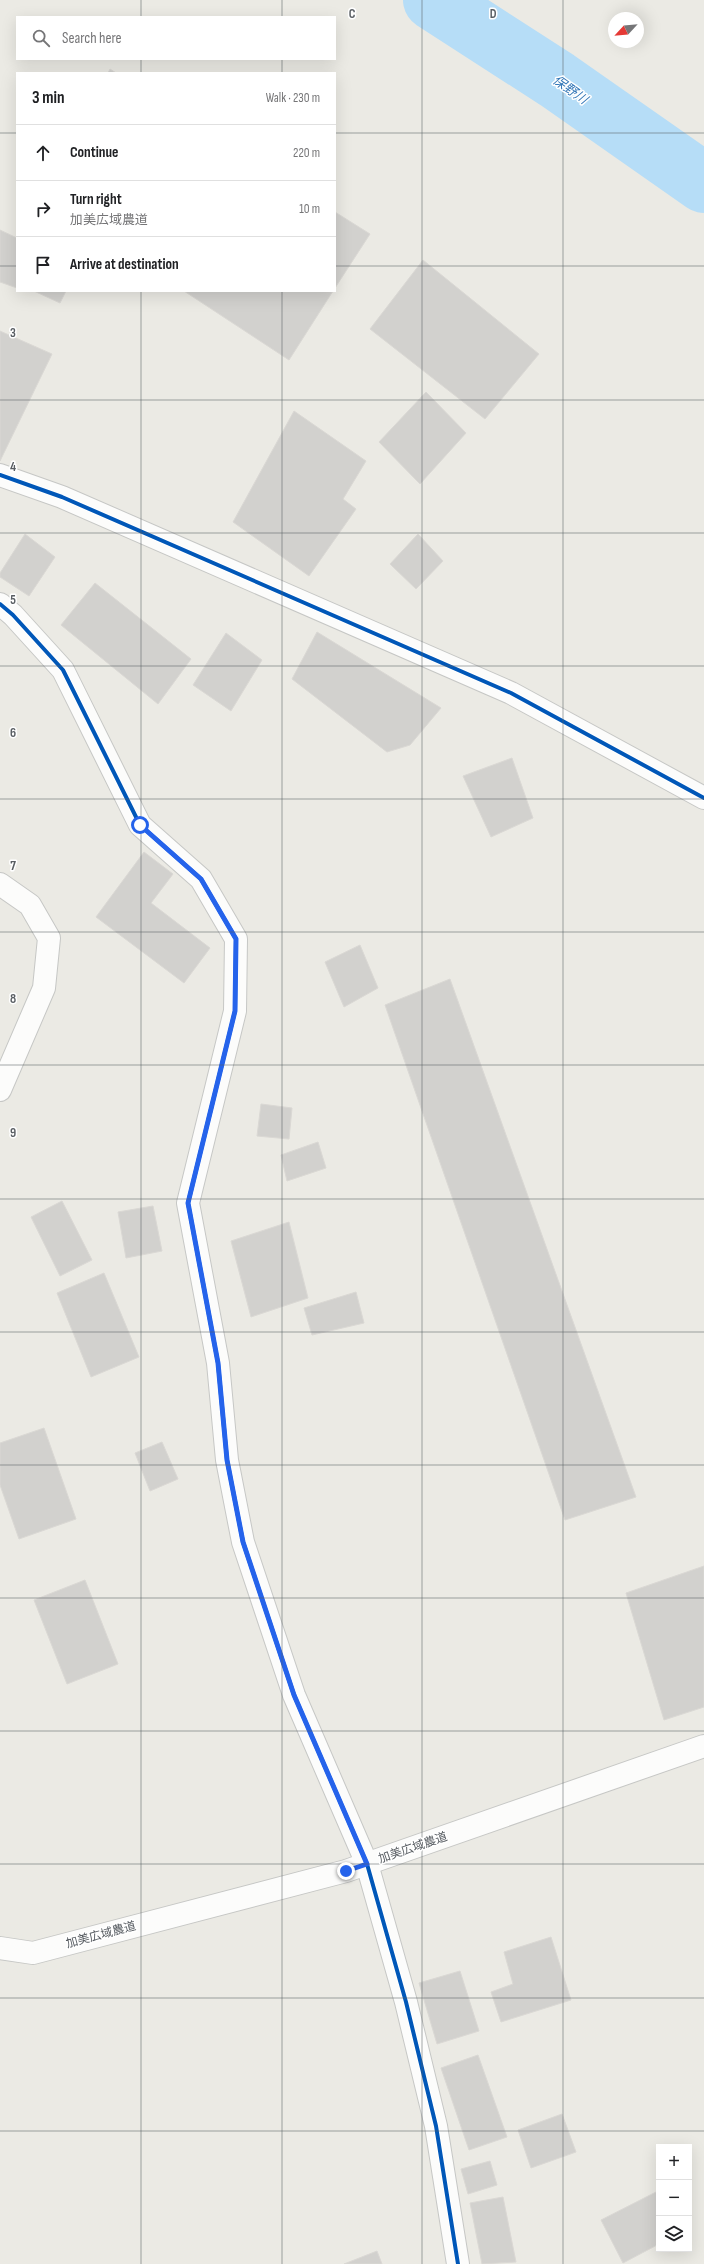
<!DOCTYPE html>
<meta charset="utf-8">
<style>
:root{--surface:#fff;--page:#f2f2f2;--text:#202124;--muted:#757577;--line:#e0e0e0}
body{margin:0;font-family:"Sofia Sans Condensed","Noto Sans JP",sans-serif;background:var(--page);color:var(--text)}
.controls{position:absolute;right:12px;bottom:12px;display:grid;overflow:hidden;border-radius:0px;box-shadow:0 4px 16px #0002}
.controls button{width:36px;height:36px;display:grid;place-items:center;padding:0;border:0;border-bottom:1px solid var(--line);background:var(--surface);color:var(--text);font:20px sans-serif}
.compass{position:absolute;left:608px;top:12px;width:36px;height:36px;border-radius:50%;background:var(--surface);box-shadow:0 4px 16px #0002;rotate:244deg}
.stop{position:absolute;width:12px;height:12px;margin:-9px;border:3px solid #2563eb;border-radius:50%;background:#fff}
.stop.end{background:#2563eb;border-color:#fff;box-shadow:0 1px 4px #0008}
.list{margin:0;padding:0;list-style:none}
h2{display:flex;justify-content:space-between;align-items:center;height:52px;margin:0;padding:0 16px;font-size:17px}
h2 small{font-size:13px;font-weight:400;color:var(--muted)}
.list li{display:grid;grid-template-columns:26px 1fr auto;gap:12px;align-items:center;box-sizing:border-box;height:56px;padding:0 16px;border-top:1px solid var(--line)}
.list b{display:block;font-size:15px;white-space:nowrap}
.list p{margin:0;font-size:13px;white-space:nowrap;color:var(--muted)}
.list em{font-size:13px;font-style:normal;color:var(--muted)}
.icon{flex:none;width:22px;height:22px;fill:none;stroke:currentColor;stroke-width:2;stroke-linecap:round;stroke-linejoin:round}
.map{position:relative;flex:none;width:704px;height:2264px;overflow:hidden}
.search{position:absolute;background:var(--surface);box-shadow:0 4px 16px #0002;left:16px;top:16px;width:320px;height:44px;display:flex;align-items:center;gap:10px;box-sizing:border-box;padding:0 14px;border-radius:0px;color:var(--muted);font-size:15px}
.panel{position:absolute;background:var(--surface);box-shadow:0 4px 16px #0002;left:16px;top:72px;width:320px;height:220px;border-radius:0px}
.map>svg:first-child{display:block}
.lines{fill:none;stroke-linecap:round;stroke-linejoin:round}
.river{stroke:#b6ddf7;stroke-width:60}
.building{fill:#d2d1ce;stroke:#dad8d4}
.minor-casing{stroke:#c6c7c5;stroke-width:24}
.minor{stroke:#fcfcfb;stroke-width:22}
.cycleway-casing{stroke:#fff;stroke-width:6}
.cycleway{stroke:#0057b8;stroke-width:4}
.route{stroke:#2563eb;stroke-width:5}
.grid{fill:none;stroke:#595e63;stroke-width:1;stroke-opacity:0.55}
.labels{text-anchor:middle;dominant-baseline:central;stroke-width:3;stroke-linejoin:round;paint-order:stroke}
.street-label{font-size:12px;fill:#595e63;stroke:#fff}
.water-label{font-size:13px;font-style:italic;fill:#3578b8;stroke:#fff}
.grid-label{font-size:13px;text-anchor:middle;font-weight:bold;fill:#595e63;stroke:#fff;stroke-width:3;stroke-linejoin:round;paint-order:stroke}
</style>
<div class="map">
<svg width="704" height="2264" viewBox="0 0 704 2264">
<rect width="100%" height="100%" fill="#ebeae4"/>
<g class="lines">
<polyline class="river" points="433,0 557,80 704,183"/>
</g>
<g class="building">
<polygon points="110,69 116,73 108,73"/>
<polygon points="335,212 370,234 335,288"/>
<polygon points="0,230 17,238 17,288 0,282"/>
<polygon points="423,260 539,354 485,419 370,329"/>
<polygon points="34,291 66,291 60,303"/>
<polygon points="184,291 333,291 289,360"/>
<polygon points="0,331 52,354 0,461"/>
<polygon points="426,392 466,433 420,484 379,442"/>
<polygon points="294,411 366,461 343,499 356,509 309,576 233,522"/>
<polygon points="25,534 55,557 29,596 0,577 0,573"/>
<polygon points="418,534 443,561 416,589 390,564"/>
<polygon points="95,583 191,659 158,704 61,625"/>
<polygon points="317,632 441,708 410,745 387,752 292,679"/>
<polygon points="226,633 262,660 231,711 193,685"/>
<polygon points="512,758 533,818 491,837 463,776"/>
<polygon points="144,852 173,874 151,903 210,948 184,983 96,917"/>
<polygon points="360,945 378,988 344,1007 325,962"/>
<polygon points="450,979 636,1497 565,1520 385,1005"/>
<polygon points="261,1104 292,1108 289,1139 257,1136"/>
<polygon points="318,1142 326,1168 287,1181 281,1155"/>
<polygon points="62,1201 92,1260 60,1276 31,1217"/>
<polygon points="153,1206 162,1251 126,1258 118,1212"/>
<polygon points="289,1222 308,1298 251,1317 231,1241"/>
<polygon points="104,1273 139,1357 91,1377 57,1293"/>
<polygon points="356,1292 364,1323 312,1335 304,1308"/>
<polygon points="44,1428 76,1519 19,1539 0,1485 0,1443"/>
<polygon points="162,1442 178,1479 150,1491 135,1453"/>
<polygon points="704,1566 704,1707 664,1720 626,1593"/>
<polygon points="85,1580 118,1664 67,1684 34,1600"/>
<polygon points="551,1937 571,2000 501,2022 491,1992 513,1984 504,1952"/>
<polygon points="460,1971 479,2031 437,2044 419,1983"/>
<polygon points="478,2055 507,2137 469,2150 441,2068"/>
<polygon points="562,2114 576,2152 531,2168 518,2130"/>
<polygon points="490,2161 497,2185 468,2194 461,2169"/>
<polygon points="658,2191 659,2244 623,2263 601,2220"/>
<polygon points="503,2197 516,2262 482,2264 470,2203"/>
<polygon points="377,2251 382,2264 344,2264"/>
</g>
<g class="lines">
<defs>
<g id="minor">
<polyline points="0,475 62,497 511,693 704,798"/>
<polyline points="0,604 13,615 63,670 140,825 201,879 236,939 235,1011 188,1203 218,1363 227,1460 243,1542 294,1695 367,1864 406,2002 436,2126 458,2264"/>
<polyline points="0,884 30,905 49,938 44,988 0,1090"/>
<polyline points="0,1948 33,1953 346,1871 704,1746"/>
</g>
</defs>
<use href="#minor" class="minor-casing"/>
<use href="#minor" class="minor"/>
<defs>
<g id="cycleway">
<polyline points="0,475 62,497 511,693 704,798"/>
<polyline points="0,604 13,615 63,670 140,825 201,879 236,939 235,1011 188,1203 218,1363 227,1460 243,1542 294,1695 367,1864 406,2002 436,2126 458,2264"/>
</g>
</defs>
<use href="#cycleway" class="cycleway-casing"/>
<use href="#cycleway" class="cycleway"/>
</g>
<g class="lines">
<polyline class="route" points="140,825 201,879 236,939 235,1011 188,1203 218,1363 227,1460 243,1542 294,1695 367,1864 346,1871"/>
</g>
<path class="grid" d="M141,0V17M282,0V17M422,0V2264M563,0V2264M141,59V73M282,59V73M0,133H17M335,133H704M0,266H17M335,266H704M141,291V2264M282,291V2264M0,400H704M0,533H704M0,666H704M0,799H704M0,932H704M0,1065H704M0,1199H704M0,1332H704M0,1465H704M0,1598H704M0,1731H704M0,1864H704M0,1998H704M0,2131H704"/>
<g class="labels">
<g class="street-label">
<text transform="translate(413 1848) rotate(-19)">加美広域農道</text>
<text transform="translate(101 1935) rotate(-15)">加美広域農道</text>
</g>
<g class="water-label">
<text transform="translate(570 90) rotate(35)">保野川</text>
</g>
</g>
<g class="grid-label">
<text x="352" y="18">C</text>
<text x="493" y="18">D</text>
<text x="13" y="337">3</text>
<text x="13" y="471">4</text>
<text x="13" y="604">5</text>
<text x="13" y="737">6</text>
<text x="13" y="870">7</text>
<text x="13" y="1003">8</text>
<text x="13" y="1137">9</text>
</g>
</svg>
<div class="controls">
<button>+</button>
<button>−</button>
<button><svg class="icon" aria-label="layers" viewBox="0 0 24 24"><path d="M12 4l9 5-9 5-9-5zM3 14l9 5 9-5"/></svg></button>
</div>
<svg class="compass" viewBox="-18 -18 36 36"><path d="M0-13l5 13h-10z" fill="#e53935"/><path d="M0 13l5-13h-10z" fill="#757577"/></svg>
<div class="stop" style="left:140px;top:825px"></div>
<div class="stop end" style="left:346px;top:1871px"></div>
<div class="search"><svg class="icon" aria-label="search" viewBox="0 0 24 24"><circle cx="10" cy="10" r="6"/><path d="M15 15l6 6"/></svg>Search here</div>
<section class="panel">
<h2>3 min<small>Walk · 230 m</small></h2>
<ul class="list">
<li><svg class="icon" aria-label="ahead" viewBox="0 0 24 24"><path d="M12 20V5M6 11l6-6 6 6"/></svg><div><b>Continue</b></div><em>220 m</em></li>
<li><svg class="icon" aria-label="right" viewBox="0 0 24 24"><path d="M7 20v-9h11M14 6l5 5-5 5"/></svg><div><b>Turn right</b><p>加美広域農道</p></div><em>10 m</em></li>
<li><svg class="icon" aria-label="arrive" viewBox="0 0 24 24"><path d="M6 21V4h12l-3 4 3 4H6"/></svg><div><b>Arrive at destination</b></div></li>
</ul>
</section>
</div>
